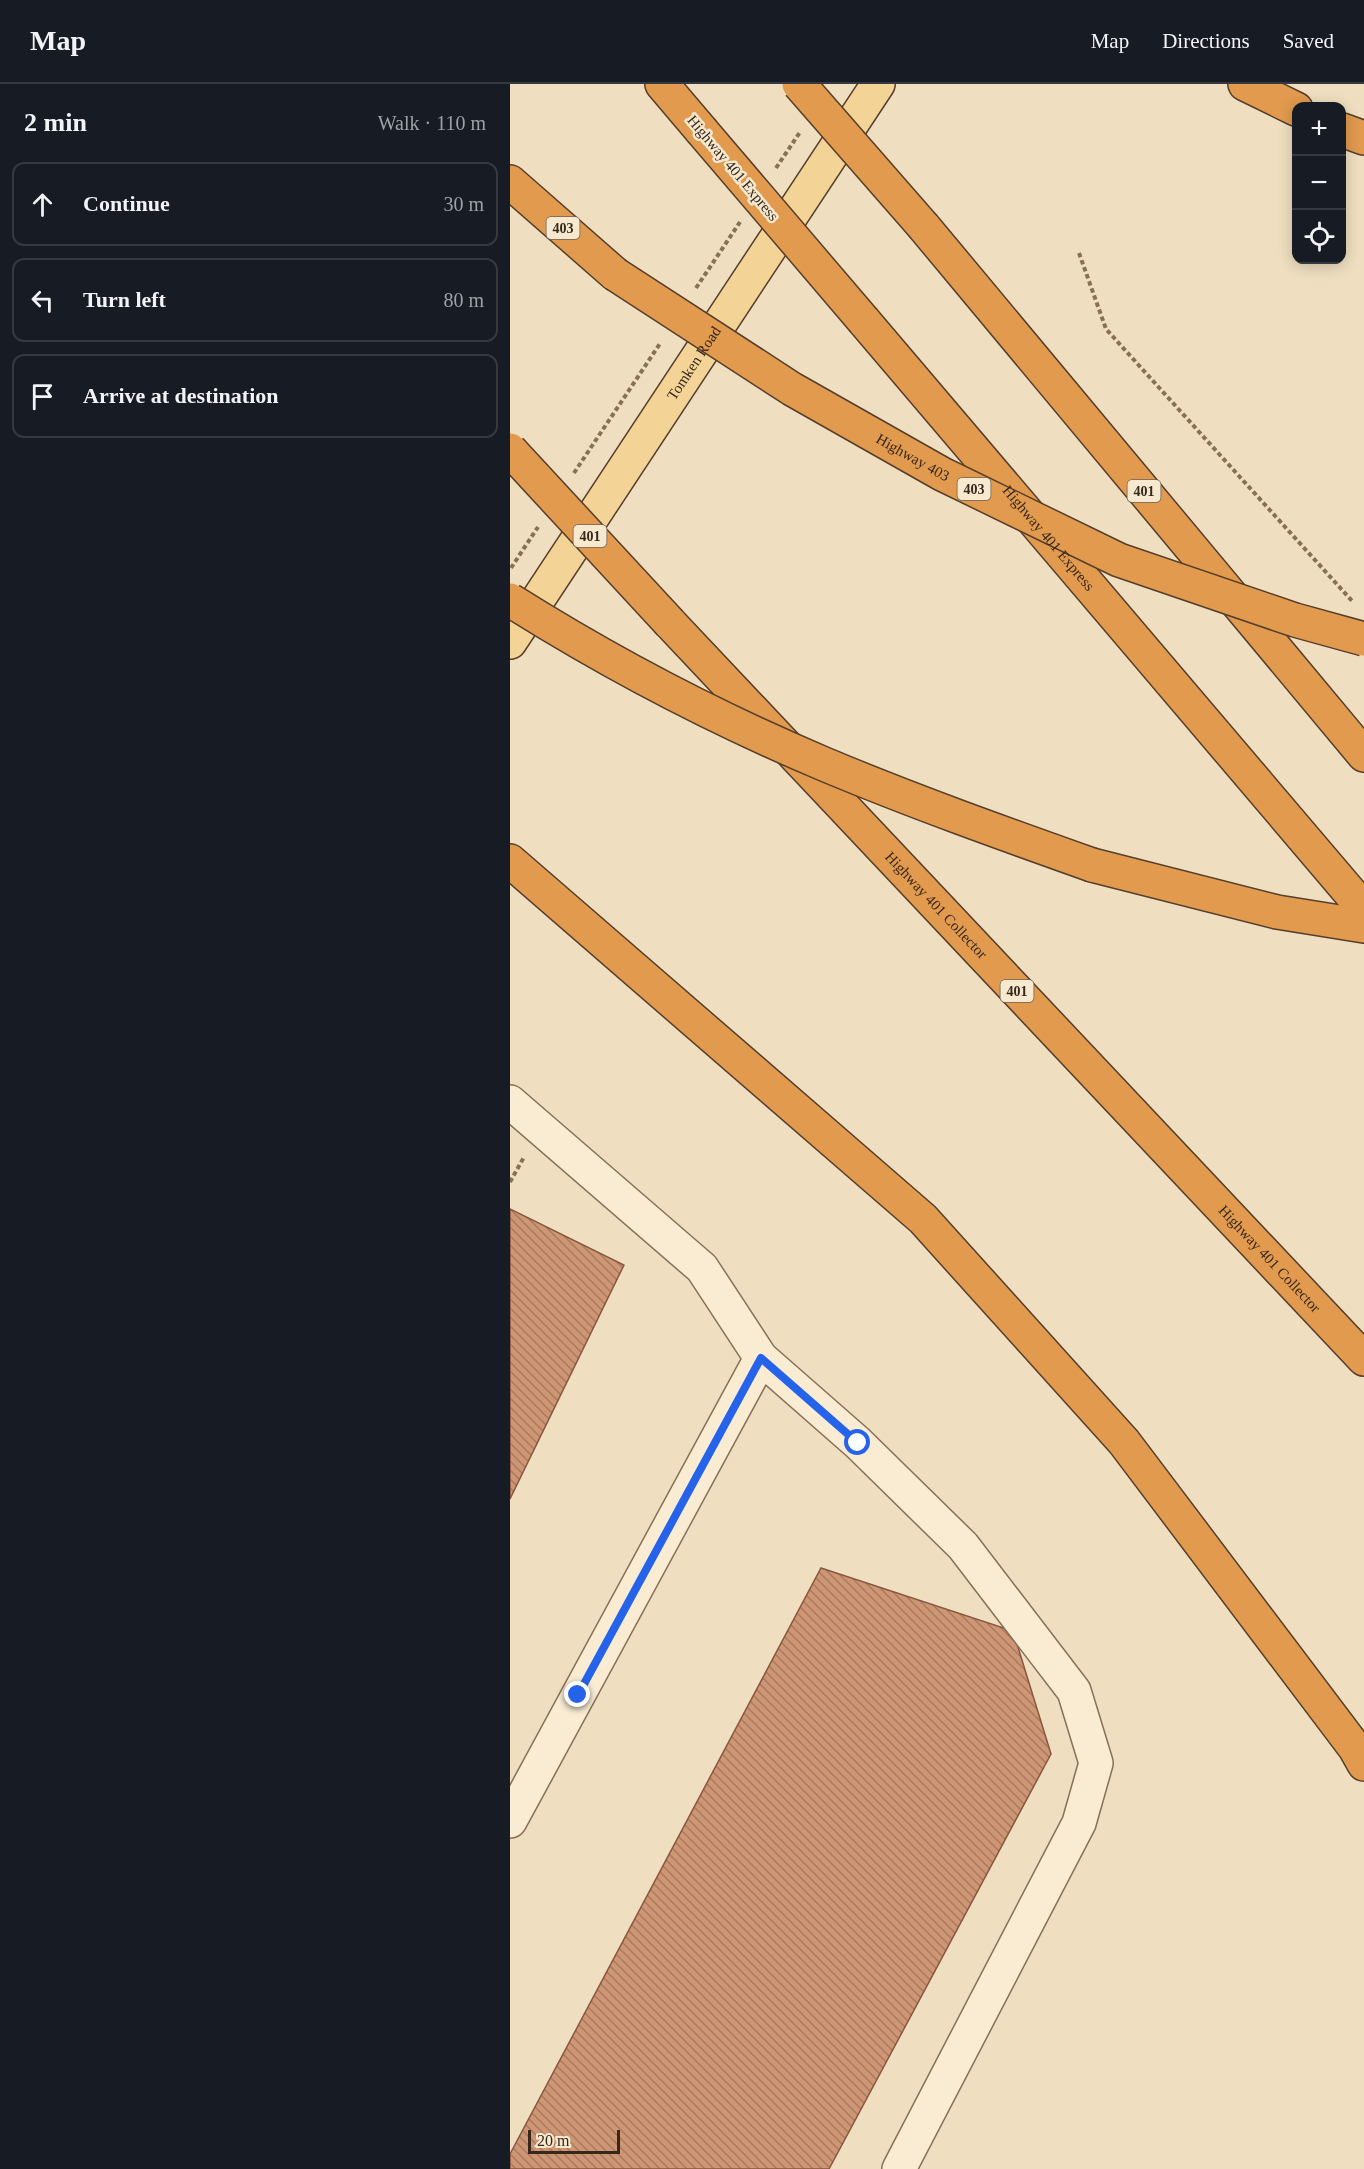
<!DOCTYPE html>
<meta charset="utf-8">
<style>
:root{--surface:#171b24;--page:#242831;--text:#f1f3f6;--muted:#9ea1a6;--line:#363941}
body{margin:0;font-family:"Times New Roman",serif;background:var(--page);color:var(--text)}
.controls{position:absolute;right:18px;top:18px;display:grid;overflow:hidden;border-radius:12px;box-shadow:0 3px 15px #0003}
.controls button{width:54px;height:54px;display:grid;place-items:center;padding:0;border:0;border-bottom:2px solid var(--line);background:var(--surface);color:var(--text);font:30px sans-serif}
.scale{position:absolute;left:18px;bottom:15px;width:92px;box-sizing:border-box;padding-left:6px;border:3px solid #37281c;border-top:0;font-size:16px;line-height:21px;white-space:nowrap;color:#37281c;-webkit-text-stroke:4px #f6e9cf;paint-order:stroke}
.stop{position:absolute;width:18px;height:18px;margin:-14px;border:4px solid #2563eb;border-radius:50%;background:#fff}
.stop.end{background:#2563eb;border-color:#fff;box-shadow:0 2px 6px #0008}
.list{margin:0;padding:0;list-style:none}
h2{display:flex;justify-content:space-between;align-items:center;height:78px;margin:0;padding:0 24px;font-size:26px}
h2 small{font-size:20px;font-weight:400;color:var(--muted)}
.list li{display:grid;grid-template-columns:39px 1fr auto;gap:18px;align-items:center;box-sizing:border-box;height:84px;margin:0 12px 12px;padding:0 12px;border:2px solid var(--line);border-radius:12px}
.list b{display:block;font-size:22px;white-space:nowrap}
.list em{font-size:20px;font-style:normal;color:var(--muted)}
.icon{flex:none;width:33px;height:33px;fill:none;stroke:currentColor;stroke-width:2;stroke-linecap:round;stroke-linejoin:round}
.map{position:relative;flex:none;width:854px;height:2085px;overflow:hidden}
header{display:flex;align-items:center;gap:36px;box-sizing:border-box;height:84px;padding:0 30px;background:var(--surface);border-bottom:2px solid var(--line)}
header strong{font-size:28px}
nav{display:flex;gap:33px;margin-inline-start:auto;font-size:21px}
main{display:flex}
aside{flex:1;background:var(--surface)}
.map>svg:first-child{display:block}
.building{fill:url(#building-back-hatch);stroke:#88573d;stroke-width:1.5}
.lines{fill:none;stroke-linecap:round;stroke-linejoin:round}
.minor-casing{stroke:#886f57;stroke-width:36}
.major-casing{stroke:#553e2c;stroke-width:36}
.highway-casing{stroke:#553e2c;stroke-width:36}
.path{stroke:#886f57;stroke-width:4;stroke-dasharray:4.5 3;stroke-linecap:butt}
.minor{stroke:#f9ecd3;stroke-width:33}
.major{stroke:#f3d396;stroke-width:33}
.highway{stroke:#e19a4e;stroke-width:33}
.highway-bridge-casing{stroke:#553e2c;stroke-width:36;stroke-linecap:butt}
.highway-bridge{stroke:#e19a4e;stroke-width:33}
.route{stroke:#2563eb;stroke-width:8}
.labels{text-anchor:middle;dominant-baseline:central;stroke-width:5;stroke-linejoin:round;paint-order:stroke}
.shield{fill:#f6e9cf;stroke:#706252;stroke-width:1.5}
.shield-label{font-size:14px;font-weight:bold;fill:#37281c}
.street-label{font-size:15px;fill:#37281c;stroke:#f6e9cf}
</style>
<header>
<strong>Map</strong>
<nav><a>Map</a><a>Directions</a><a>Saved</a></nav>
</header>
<main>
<aside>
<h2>2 min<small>Walk · 110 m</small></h2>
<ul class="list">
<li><svg class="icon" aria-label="ahead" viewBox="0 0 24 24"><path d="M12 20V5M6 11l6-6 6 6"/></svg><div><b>Continue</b></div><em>30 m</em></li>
<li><svg class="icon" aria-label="left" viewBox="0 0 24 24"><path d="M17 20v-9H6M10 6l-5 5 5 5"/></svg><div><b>Turn left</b></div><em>80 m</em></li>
<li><svg class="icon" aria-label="arrive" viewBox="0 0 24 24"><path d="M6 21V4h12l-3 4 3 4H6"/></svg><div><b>Arrive at destination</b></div></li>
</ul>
</aside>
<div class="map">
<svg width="854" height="2085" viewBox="0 0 854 2085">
<defs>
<pattern id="building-back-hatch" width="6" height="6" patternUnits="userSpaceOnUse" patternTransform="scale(1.5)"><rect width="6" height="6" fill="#ce9675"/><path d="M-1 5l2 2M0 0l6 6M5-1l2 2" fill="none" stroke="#a87a5f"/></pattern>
</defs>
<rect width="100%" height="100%" fill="#efdfc0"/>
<g class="building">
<polygon points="0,1125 114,1181 0,1415"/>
<polygon points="311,1484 503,1547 541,1670 319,2085 0,2085 0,2070"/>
</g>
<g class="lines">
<defs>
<g id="minor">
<polyline points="0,1018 192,1184 251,1274 348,1359 453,1462 564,1607 586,1679 569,1739 389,2085"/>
<polyline points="0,1737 251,1274"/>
</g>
<g id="major">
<path id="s1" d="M0,558L368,0"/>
</g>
<g id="highway">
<polyline points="152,0 191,46"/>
<polyline points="735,0 786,25"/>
<polyline points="832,46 854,54"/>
<polyline points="0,98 105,190"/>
<polyline points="414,143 854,671"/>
<path id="s2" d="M354,237L854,825"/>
<path id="s3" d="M160,539L854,1275"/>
<polyline points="0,777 413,1135 614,1358 845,1664 854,1680"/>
<polyline points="582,781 767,828 854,842"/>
</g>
</defs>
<use href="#minor" class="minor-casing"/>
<use href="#major" class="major-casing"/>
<use href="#highway" class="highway-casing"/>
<g class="path">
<polyline points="266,84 290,48"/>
<polyline points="569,169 596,245 843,518"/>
<polyline points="186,204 230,138"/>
<polyline points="64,389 151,258"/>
<polyline points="1,484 28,443"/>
<polyline points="0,1098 14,1073"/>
</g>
<use href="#minor" class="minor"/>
<use href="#major" class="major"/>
<use href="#highway" class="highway"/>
<defs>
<g id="highway-bridge">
<polyline points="289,0 414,143"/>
<polyline points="191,46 354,237"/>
<path id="s4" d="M105,190L282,305L432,390L609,476L785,536L854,555"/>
<polyline points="0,366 160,539"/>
<path d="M0,516C100,579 205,634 314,680C402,717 492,749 582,781"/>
</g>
</defs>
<use href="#highway-bridge" class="highway-bridge-casing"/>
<use href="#highway-bridge" class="highway-bridge"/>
</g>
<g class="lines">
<polyline class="route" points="68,1611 251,1274 348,1359"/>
</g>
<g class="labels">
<g class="shield">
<rect x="36.5" y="133" width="33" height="22" rx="4.5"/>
<rect x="447.5" y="394" width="33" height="22" rx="4.5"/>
<rect x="617.5" y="396" width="33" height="22" rx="4.5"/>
<rect x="63.5" y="441" width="33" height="22" rx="4.5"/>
<rect x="490.5" y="896" width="33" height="22" rx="4.5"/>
</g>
<g class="shield-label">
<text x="53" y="144">403</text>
<text x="464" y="405">403</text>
<text x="634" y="407">401</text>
<text x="80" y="452">401</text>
<text x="507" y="907">401</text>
</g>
<g class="street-label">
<text transform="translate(223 84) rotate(50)">Highway 401 Express</text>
<text stroke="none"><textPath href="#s1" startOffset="334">Tomken Road</textPath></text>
<text stroke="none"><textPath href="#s4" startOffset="350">Highway 403</textPath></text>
<text stroke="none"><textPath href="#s2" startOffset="285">Highway 401 Express</textPath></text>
<text stroke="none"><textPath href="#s3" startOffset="388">Highway 401 Collector</textPath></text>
<text stroke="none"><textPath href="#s3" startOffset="874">Highway 401 Collector</textPath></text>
</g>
</g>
</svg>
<div class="controls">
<button>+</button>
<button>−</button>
<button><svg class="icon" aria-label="locate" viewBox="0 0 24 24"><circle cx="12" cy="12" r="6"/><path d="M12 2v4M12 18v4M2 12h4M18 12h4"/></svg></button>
</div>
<div class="scale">20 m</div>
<div class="stop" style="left:348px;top:1359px"></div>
<div class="stop end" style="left:68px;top:1611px"></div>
</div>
</main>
